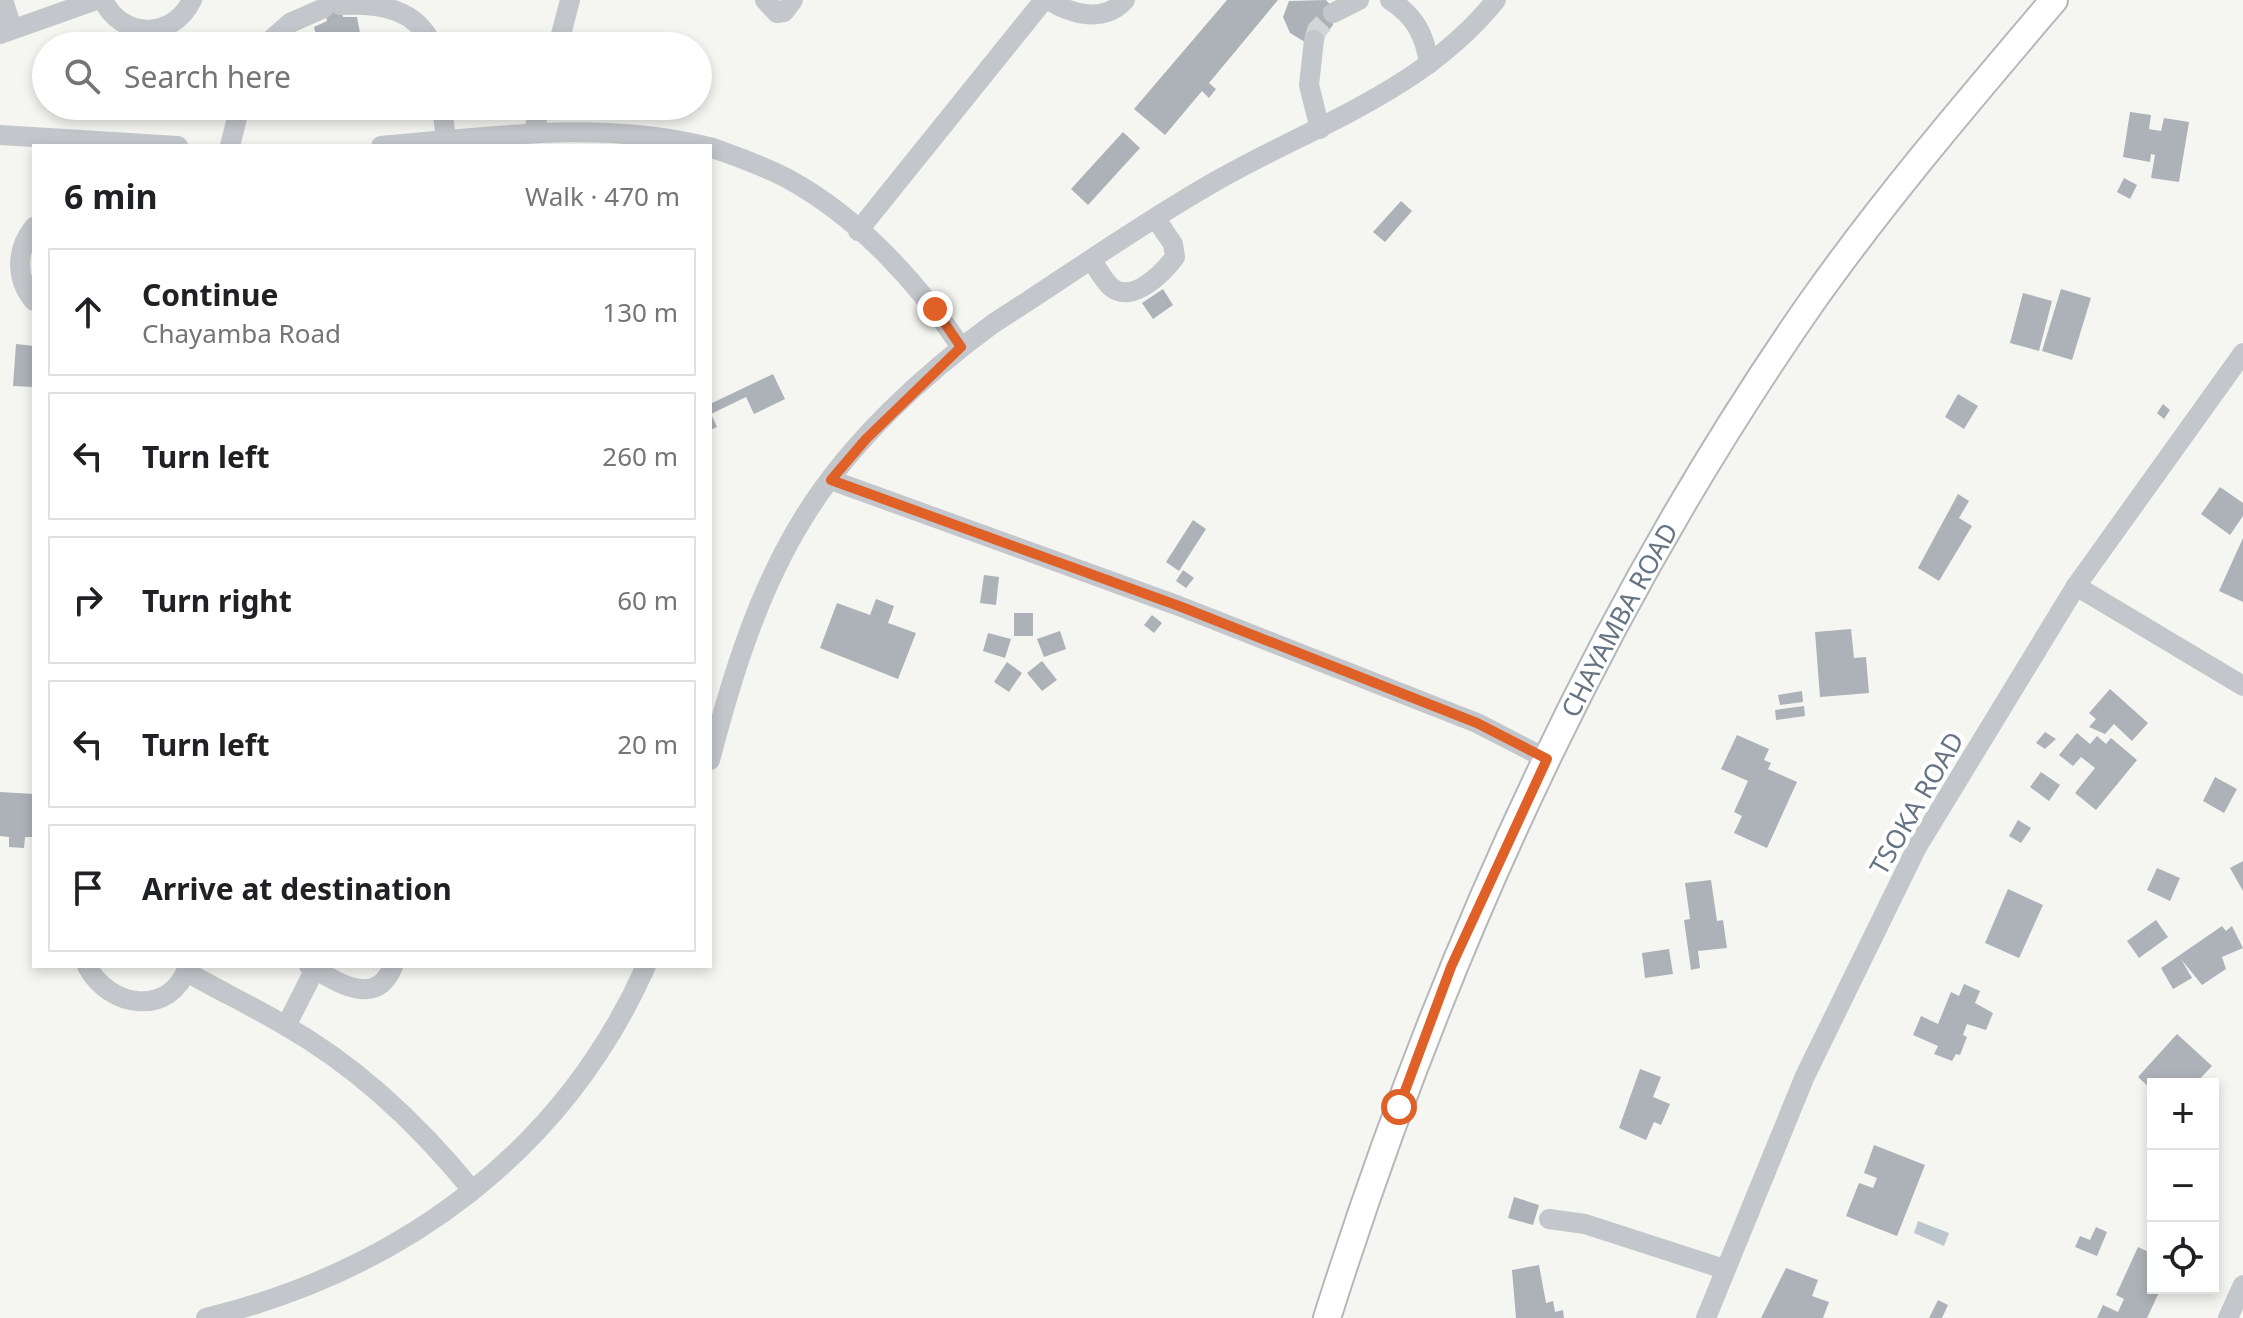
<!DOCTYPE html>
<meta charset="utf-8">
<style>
:root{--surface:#fff;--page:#f6f6f6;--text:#202124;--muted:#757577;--line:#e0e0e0}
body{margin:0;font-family:"Noto Sans",sans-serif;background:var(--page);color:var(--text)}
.controls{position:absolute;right:24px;bottom:24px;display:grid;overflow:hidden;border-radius:0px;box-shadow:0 4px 12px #0003}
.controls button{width:72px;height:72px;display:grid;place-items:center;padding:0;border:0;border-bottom:2px solid var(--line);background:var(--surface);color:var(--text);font:40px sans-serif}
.stop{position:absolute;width:24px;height:24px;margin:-18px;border:6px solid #df6128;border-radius:50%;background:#fff}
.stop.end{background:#df6128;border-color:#fff;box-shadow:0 2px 8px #0008}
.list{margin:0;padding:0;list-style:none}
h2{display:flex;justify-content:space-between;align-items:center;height:104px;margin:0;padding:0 32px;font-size:34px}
h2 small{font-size:26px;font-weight:400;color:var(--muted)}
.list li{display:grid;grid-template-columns:52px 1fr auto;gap:24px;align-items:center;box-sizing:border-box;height:128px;margin:0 16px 16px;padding:0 16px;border:2px solid var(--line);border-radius:0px}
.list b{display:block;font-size:30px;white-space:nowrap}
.list p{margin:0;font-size:26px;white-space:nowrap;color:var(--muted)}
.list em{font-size:26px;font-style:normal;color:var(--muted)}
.icon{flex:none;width:44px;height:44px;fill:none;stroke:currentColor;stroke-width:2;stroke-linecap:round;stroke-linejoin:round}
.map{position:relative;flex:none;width:2243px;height:1318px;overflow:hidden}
.search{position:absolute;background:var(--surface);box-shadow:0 4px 12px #0003;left:32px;top:32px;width:680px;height:88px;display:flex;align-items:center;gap:20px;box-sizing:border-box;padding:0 28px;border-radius:44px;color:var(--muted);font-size:30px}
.panel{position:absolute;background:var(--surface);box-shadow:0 4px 12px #0003;left:32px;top:144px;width:680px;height:824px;border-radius:0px}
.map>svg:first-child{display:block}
.water{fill:#bcc6cc}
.building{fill:#acb2b7}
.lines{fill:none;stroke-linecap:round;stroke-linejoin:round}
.minor-tunnel{stroke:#d1d5d6;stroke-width:20;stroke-dasharray:20 10;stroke-linecap:butt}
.major-casing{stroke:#b4b8bc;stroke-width:30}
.minor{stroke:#c3c6ca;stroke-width:20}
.major{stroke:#fff;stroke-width:26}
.route{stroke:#df6128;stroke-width:10}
.labels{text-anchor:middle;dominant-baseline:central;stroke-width:8;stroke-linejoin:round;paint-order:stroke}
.street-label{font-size:26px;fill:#657382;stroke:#fff}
</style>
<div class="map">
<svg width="2243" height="1318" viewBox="0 0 2243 1318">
<rect width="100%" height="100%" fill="#f5f6f2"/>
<polygon class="water" points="1918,1221 1949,1233 1944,1246 1914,1233"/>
<g class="building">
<polygon points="322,0 339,0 343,17 357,17 360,33 344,34 318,43 314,27 327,21"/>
<polygon points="1227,0 1278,0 1209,83 1216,89 1209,98 1202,91 1165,135 1134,109"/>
<polygon points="1326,0 1333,8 1333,25 1322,39 1305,42 1290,33 1283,17 1289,1"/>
<polygon points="2130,112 2151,115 2149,129 2161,131 2164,118 2189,122 2179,182 2151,178 2155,155 2151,154 2150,162 2123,157"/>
<polygon points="1123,132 1140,148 1088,205 1071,189"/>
<polygon points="2124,178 2137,185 2130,199 2117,192"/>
<polygon points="1401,201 1412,211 1385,242 1373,232"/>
<polygon points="1163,289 1173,305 1153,319 1142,303"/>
<polygon points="2061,289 2091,298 2072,360 2042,351"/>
<polygon points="2023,293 2052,301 2039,351 2010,343"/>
<polygon points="16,344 34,346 34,387 13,386"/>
<polygon points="773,374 785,399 754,414 746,397 711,414 717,427 710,430 710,404"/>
<polygon points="1958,394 1978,406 1964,429 1945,417"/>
<polygon points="2163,404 2170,410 2164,419 2157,413"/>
<polygon points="2220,487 2243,503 2243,516 2230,535 2201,514"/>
<polygon points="1958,494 1969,501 1959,518 1972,526 1939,581 1918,568"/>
<polygon points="1193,520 1206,529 1179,571 1166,562"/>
<polygon points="2243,538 2243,602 2219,591"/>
<polygon points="1183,570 1194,578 1186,588 1176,581"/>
<polygon points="984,575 999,577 996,605 980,603"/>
<polygon points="876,599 894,606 888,623 916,633 898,679 820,648 837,603 870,615"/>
<rect x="1014" y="613" width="19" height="23"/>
<polygon points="1152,615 1162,623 1154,633 1144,625"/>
<polygon points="1851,629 1854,658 1866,657 1869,693 1820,697 1815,632"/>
<polygon points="1060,631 1066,649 1044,657 1037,639"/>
<polygon points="988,633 1011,639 1005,658 983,651"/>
<polygon points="1042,661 1057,680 1042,691 1027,673"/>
<polygon points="1007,662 1022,673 1009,692 994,682"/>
<polygon points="2110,689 2148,723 2132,741 2114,724 2105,734 2089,727 2096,719 2089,713"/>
<polygon points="1802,691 1803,702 1780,705 1778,695"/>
<polygon points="1804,706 1805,716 1776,720 1775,710"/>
<polygon points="2045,732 2056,739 2045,749 2036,743"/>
<polygon points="2077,733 2090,744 2097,736 2106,744 2111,738 2137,760 2096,810 2075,793 2095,768 2081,757 2073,766 2059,755"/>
<polygon points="1737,735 1769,749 1764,760 1771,763 1768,769 1797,782 1767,848 1734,833 1742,816 1734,812 1748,781 1721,769"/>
<polygon points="2041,772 2060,785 2049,801 2030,787"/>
<polygon points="2215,777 2237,789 2224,813 2203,801"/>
<polygon points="0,792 34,794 34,837 25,837 24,848 9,847 9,837 0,836"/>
<polygon points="2018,820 2031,828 2021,843 2009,836"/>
<polygon points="2243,861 2243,891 2230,868"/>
<polygon points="2157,868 2180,878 2170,901 2147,890"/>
<polygon points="1711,880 1717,921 1723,920 1727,948 1698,951 1700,968 1691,970 1684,920 1690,919 1685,883"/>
<polygon points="2008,889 2043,905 2019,958 1985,943"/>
<polygon points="2156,920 2168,937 2139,958 2127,941"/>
<polygon points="2222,926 2226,931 2232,926 2243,948 2222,957 2226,969 2202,985 2181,959 2192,978 2173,989 2161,968"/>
<polygon points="1669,949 1673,974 1645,978 1642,953"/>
<polygon points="1964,984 1980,991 1975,1003 1993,1013 1986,1030 1967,1024 1963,1035 1967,1037 1960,1055 1956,1054 1952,1061 1934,1054 1938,1046 1913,1035 1921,1016 1938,1024 1951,992 1959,996"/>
<polygon points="2177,1034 2212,1066 2195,1084 2153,1084 2153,1091 2138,1077"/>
<polygon points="1640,1069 1661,1077 1653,1097 1670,1104 1661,1125 1654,1122 1646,1140 1619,1128"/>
<polygon points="1874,1145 1925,1165 1897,1236 1846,1216 1859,1183 1873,1188 1877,1178 1864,1173"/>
<polygon points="1514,1197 1539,1205 1533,1225 1508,1218"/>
<polygon points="2096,1227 2107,1232 2097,1256 2075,1247 2080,1236 2090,1240"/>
<polygon points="2138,1247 2153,1254 2153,1288 2161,1288 2147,1318 2097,1318 2103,1305 2118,1312 2124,1299 2116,1295"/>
<polygon points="1539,1265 1546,1303 1553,1301 1555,1312 1563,1310 1564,1318 1516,1318 1512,1270"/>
<polygon points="1786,1268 1818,1280 1812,1296 1829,1302 1823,1318 1761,1318"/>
<polygon points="1938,1300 1948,1305 1942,1318 1929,1318"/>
</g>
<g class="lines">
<polyline class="minor-tunnel" points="1314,40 1317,30 1333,13"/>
<defs>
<g id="major">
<path id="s1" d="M1327,1318C1440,961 1596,612 1811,303C1886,197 1970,99 2054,0"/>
</g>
</defs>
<use href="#major" class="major-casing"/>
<g class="minor">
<polyline points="3,0 12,28"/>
<path d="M103,0C122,39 173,40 192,0"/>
<polyline points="765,0 777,13 784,12 793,0"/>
<path d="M1049,0C1071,15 1105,23 1125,0"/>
<path d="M1390,0C1415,16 1425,35 1429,64"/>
<path d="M340,5C379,3 416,8 433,46"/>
<polyline points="1333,13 1359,0"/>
<polyline points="0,34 96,0"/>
<polyline points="1314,40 1309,85 1320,129"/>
<polyline points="264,46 290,23 324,8"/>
<polyline points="558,46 570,0"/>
<polyline points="442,106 446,140"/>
<polyline points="533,133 541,106"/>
<polyline points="0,135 178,146"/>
<polyline points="230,146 240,106"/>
<path d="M381,146C490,137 598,120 705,146"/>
<path d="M710,147C737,157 765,166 790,180C859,218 918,283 961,347"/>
<path d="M34,227C16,249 15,279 34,301"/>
<polyline points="858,231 1044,0"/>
<path d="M1092,261C1098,269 1104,281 1111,287C1132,305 1163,273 1175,257L1173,244L1156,219"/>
<polyline points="831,480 1179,606 1477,723 1547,759"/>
<polyline points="2076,586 2243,686"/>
<path d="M710,760C732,676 758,591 804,517C850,442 924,374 994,323C1068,276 1140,224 1216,181C1314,125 1422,92 1496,0"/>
<path d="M87,966C109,1008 171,1018 188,966"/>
<path d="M309,966C337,982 376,1009 393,966"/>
<path d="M187,972C218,990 252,1006 284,1025C357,1066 419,1125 472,1190"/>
<polyline points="286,1026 315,969"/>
<polyline points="1549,1219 1585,1224 1724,1269"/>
<path d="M206,1318C402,1270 563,1152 646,966"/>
<polyline points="1706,1318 1805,1076 1917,847 2076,586 2243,353"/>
<polyline points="2228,1318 2243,1285"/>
</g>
<use href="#major" class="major"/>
</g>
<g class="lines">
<polyline class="route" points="935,309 961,347 866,439 831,480 1179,606 1477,723 1547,759 1451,967 1399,1107"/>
</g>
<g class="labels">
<g class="street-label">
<text stroke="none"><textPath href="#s1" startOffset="758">CHAYAMBA ROAD</textPath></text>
<text transform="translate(1916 803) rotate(-60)">TSOKA ROAD</text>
</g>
</g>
</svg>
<div class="controls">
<button>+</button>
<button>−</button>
<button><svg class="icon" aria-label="locate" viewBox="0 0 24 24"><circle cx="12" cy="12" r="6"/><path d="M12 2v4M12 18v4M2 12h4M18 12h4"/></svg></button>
</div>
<div class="stop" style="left:1399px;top:1107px"></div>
<div class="stop end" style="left:935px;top:309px"></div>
<div class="search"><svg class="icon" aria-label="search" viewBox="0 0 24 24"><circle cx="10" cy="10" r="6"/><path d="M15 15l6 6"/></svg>Search here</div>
<section class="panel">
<h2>6 min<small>Walk · 470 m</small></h2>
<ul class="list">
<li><svg class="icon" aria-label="ahead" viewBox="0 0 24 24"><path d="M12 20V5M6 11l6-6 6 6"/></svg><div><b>Continue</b><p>Chayamba Road</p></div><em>130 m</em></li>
<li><svg class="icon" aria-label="left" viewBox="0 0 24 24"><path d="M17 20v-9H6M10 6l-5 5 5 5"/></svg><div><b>Turn left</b></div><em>260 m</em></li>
<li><svg class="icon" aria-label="right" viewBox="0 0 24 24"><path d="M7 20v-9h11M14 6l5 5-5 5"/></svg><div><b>Turn right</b></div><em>60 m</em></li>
<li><svg class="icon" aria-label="left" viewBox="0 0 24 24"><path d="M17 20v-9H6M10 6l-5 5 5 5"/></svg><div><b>Turn left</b></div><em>20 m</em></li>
<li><svg class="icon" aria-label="arrive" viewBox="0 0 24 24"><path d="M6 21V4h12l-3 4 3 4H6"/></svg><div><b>Arrive at destination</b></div></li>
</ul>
</section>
</div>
